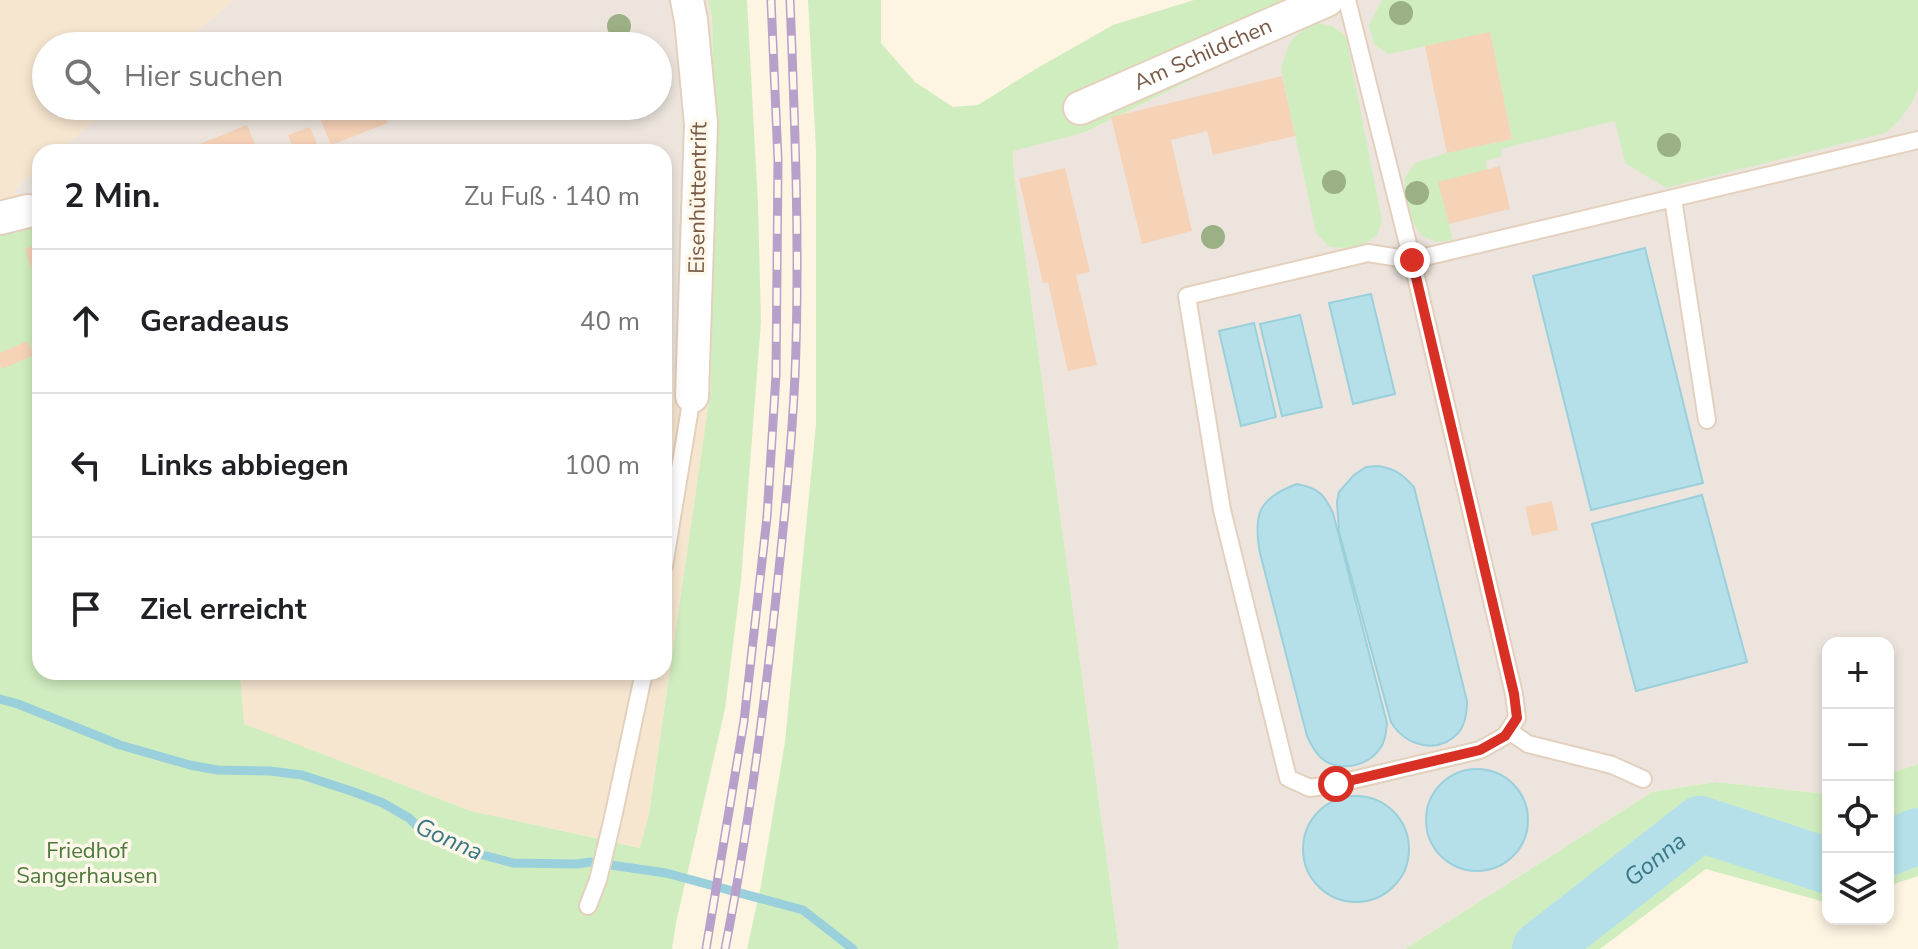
<!DOCTYPE html>
<html lang="de">
<meta charset="utf-8">
<style>
:root{--surface:#fff;--page:#f2f2f2;--text:#202124;--muted:#757577;--line:#e0e0e0}
body{margin:0;font-family:"Nunito Sans",sans-serif;background:var(--page);color:var(--text)}
.controls{position:absolute;right:24px;bottom:24px;display:grid;overflow:hidden;border-radius:16px;box-shadow:0 4px 12px #0003}
.controls button{width:72px;height:72px;display:grid;place-items:center;padding:0;border:0;border-bottom:2px solid var(--line);background:var(--surface);color:var(--text);font:40px sans-serif}
.stop{position:absolute;width:24px;height:24px;margin:-18px;border:6px solid #d93025;border-radius:50%;background:#fff}
.stop.end{background:#d93025;border-color:#fff;box-shadow:0 2px 8px #0008}
.list{margin:0;padding:0;list-style:none}
h2{display:flex;justify-content:space-between;align-items:center;height:104px;margin:0;padding:0 32px;font-size:34px}
h2 small{font-size:26px;font-weight:400;color:var(--muted)}
.list li{display:grid;grid-template-columns:52px 1fr auto;gap:24px;align-items:center;box-sizing:border-box;height:144px;padding:0 32px;border-top:2px solid var(--line)}
.list b{display:block;font-size:30px;white-space:nowrap}
.list em{font-size:26px;font-style:normal;color:var(--muted)}
.icon{flex:none;width:44px;height:44px;fill:none;stroke:currentColor;stroke-width:2;stroke-linecap:round;stroke-linejoin:round}
.map{position:relative;flex:none;width:1918px;height:949px;overflow:hidden}
.search{position:absolute;background:var(--surface);box-shadow:0 4px 12px #0003;left:32px;top:32px;width:640px;height:88px;display:flex;align-items:center;gap:20px;box-sizing:border-box;padding:0 28px;border-radius:44px;color:var(--muted);font-size:30px}
.panel{position:absolute;background:var(--surface);box-shadow:0 4px 12px #0003;left:32px;top:144px;width:640px;height:536px;border-radius:24px}
.map>svg:first-child{display:block}
.residential{fill:#f6e6d0}
.industrial{fill:#ede5dd}
.green{fill:#d0edbf}
.water{fill:#b5e0e9;stroke:#9ad0dc;stroke-width:2}
.lines{fill:none;stroke-linecap:round;stroke-linejoin:round}
.stream{stroke:#9ad0dc;stroke-width:9}
.river{stroke:#b5e0e9;stroke-width:56}
.building{fill:#f6d2b7}
.lane-casing{stroke:#e3d0bd;stroke-width:20}
.street-casing{stroke:#e3d0bd;stroke-width:36}
.lane{stroke:#fff;stroke-width:16}
.street{stroke:#fff;stroke-width:32}
.rail-casing{stroke:#b7a0c9;stroke-width:9}
.rail{stroke:#fff8ea;stroke-width:6;stroke-dasharray:18;stroke-linecap:butt}
.tree{fill:#9cb086}
.route{stroke:#d93025;stroke-width:10}
.labels{text-anchor:middle;dominant-baseline:central;stroke-width:7;stroke-linejoin:round;paint-order:stroke}
.street-label{font-size:22px;fill:#785a46;stroke:#fff8ea}
.park-label{font-size:22px;fill:#4b793b;stroke:#fff8ea}
.water-label{font-size:24px;font-style:italic;fill:#3b7787;stroke:#fff8ea}
</style>
<div class="map">
<svg width="1918" height="949" viewBox="0 0 1918 949">
<rect width="100%" height="100%" fill="#fef4e2"/>
<g class="residential">
<polygon points="0,0 234,0 180,46 46,46 46,106 111,106 58,152 40,152 40,167 15,189 26,223 0,230"/>
<polygon points="711,354 711,387 649,814 641,848 471,811 243,724 240,672 664,672 664,379"/>
</g>
<g class="industrial">
<polygon points="234,0 708,0 712,18 713,80 711,354 664,379 664,152 58,152 111,106 658,106 658,46 180,46"/>
<polygon points="1355,0 1918,0 1918,764 1888,774 1888,643 1828,643 1828,794 1716,782 1652,792 1405,949 1119,949 1014,173 1013,150 1083,133"/>
<polygon points="40,167 40,230 26,223 15,189"/>
</g>
<g class="green">
<polygon points="708,0 747,0 758,204 761,322 741,580 725,709 676,923 672,949 0,949 0,230 26,223 40,230 40,672 240,672 244,724 471,811 640,848 649,814 711,387 713,80 712,18"/>
<polygon points="808,0 881,0 881,43 915,82 953,107 978,105 1034,70 1113,25 1194,0 1355,0 1083,133 1013,151 1014,173 1119,949 747,949 761,885 785,742 816,424 816,150"/>
<path d="M1382,0H1918V88C1912,107 1900,120 1886,133L1666,188L1625,163L1615,121L1501,149L1502,156L1486,161L1487,170L1439,182L1453,240L1436,242L1421,235L1413,222L1405,194V177L1415,163L1447,153L1512,139L1490,33L1388,54L1374,44L1369,25Z"/>
<path d="M1316,23L1332,26L1346,36L1382,221L1377,235L1364,244L1345,248L1330,247L1316,233L1281,69C1290,41 1289,37 1316,23Z"/>
<polygon points="1918,764 1918,876 1888,886 1888,774"/>
<polygon points="1716,782 1828,794 1828,903 1706,869 1600,949 1405,949 1652,792"/>
</g>
<g class="water">
<polygon points="1645,248 1703,483 1591,510 1533,276"/>
<polygon points="1371,294 1395,394 1353,404 1329,303"/>
<polygon points="1300,315 1322,407 1282,416 1260,324"/>
<polygon points="1254,323 1276,417 1241,426 1219,331"/>
<path d="M1378,466C1396,469 1402,474 1414,487L1467,701C1467,712 1466,724 1458,733C1438,755 1405,746 1391,722L1339,532L1337,502L1339,492L1354,475L1366,467Z"/>
<path d="M1297,484C1318,488 1324,494 1333,513L1387,723C1386,732 1386,740 1381,747C1370,765 1344,772 1325,761C1316,755 1311,745 1307,736L1260,553C1253,515 1258,498 1297,484Z"/>
<polygon points="1702,495 1747,662 1636,691 1592,524"/>
<circle cx="1477" cy="820" r="51"/>
<circle cx="1356" cy="849" r="53"/>
</g>
<g class="lines">
<polyline class="stream" points="0,699 18,704 120,745 190,765 217,770 270,771 302,775 354,792 383,803 409,818 423,832 479,854 513,863 577,864 590,862 666,873 803,910 853,949"/>
<g class="river">
<polyline points="1888,848 1918,836"/>
<path id="s1" d="M1540,949L1700,824L1828,866"/>
</g>
</g>
<g class="building">
<polygon points="1490,32 1512,139 1447,153 1425,46"/>
<polygon points="1282,76 1295,136 1213,155 1207,131 1171,140 1192,231 1142,244 1111,117"/>
<polygon points="315,106 381,106 388,123 331,145"/>
<polygon points="247,125 258,152 180,152"/>
<polygon points="310,127 319,149 311,152 295,152 288,135"/>
<polygon points="1500,166 1510,209 1449,224 1438,182"/>
<polygon points="1065,168 1090,272 1076,275 1097,365 1068,371 1048,282 1043,283 1019,179"/>
<polygon points="40,243 40,283 37,284 25,249"/>
<polygon points="27,341 34,355 2,369 0,363 0,353"/>
<polygon points="1552,501 1558,530 1532,536 1525,507"/>
</g>
<g class="lines">
<defs>
<g id="lane">
<polyline points="1347,0 1412,260 1514,694 1517,718 1505,736 1480,750 1336,784 1310,788 1288,778 1222,510 1187,296 1368,253 1412,260 1918,140"/>
<polyline points="1673,199 1707,420"/>
<polyline points="664,566 692,396"/>
<polyline points="1509,731 1528,744 1612,765 1643,779"/>
<polyline points="588,906 598,880 612,822 644,672"/>
</g>
<g id="street">
<polyline points="687,0 691,20 701,124 692,396"/>
<path id="s2" d="M1080,108L1327,0"/>
<polyline points="0,218 28,211"/>
</g>
</defs>
<use href="#lane" class="lane-casing"/>
<use href="#street" class="street-casing"/>
<use href="#lane" class="lane"/>
<use href="#street" class="street"/>
<defs>
<g id="rail">
<polyline points="706,949 744,721 767,517 776,375 778,160 771,0"/>
<path d="M725,949C746,842 761,733 773,625C782,542 791,459 795,376C800,251 795,125 790,0"/>
</g>
</defs>
<use href="#rail" class="rail-casing"/>
<use href="#rail" class="rail"/>
</g>
<g class="tree">
<circle cx="1401" cy="13" r="12"/>
<circle cx="619" cy="26" r="12"/>
<circle cx="1669" cy="145" r="12"/>
<circle cx="1334" cy="182" r="12"/>
<circle cx="1417" cy="193" r="12"/>
<circle cx="1213" cy="237" r="12"/>
</g>
<g class="lines">
<polyline class="route" points="1336,784 1480,750 1505,736 1517,718 1514,694 1412,260"/>
</g>
<g class="labels">
<g class="street-label">
<text stroke="none"><textPath href="#s2" startOffset="134">Am Schildchen</textPath></text>
<text transform="translate(698 198) rotate(-89)">Eisenhüttentrift</text>
</g>
<g class="park-label">
<text x="87" y="851">Friedhof<tspan x="87" dy="25">Sangerhausen</tspan></text>
</g>
<g class="water-label">
<text transform="translate(449 839) rotate(24)">Gonna</text>
<text stroke="none"><textPath href="#s1" startOffset="146">Gonna</textPath></text>
</g>
</g>
</svg>
<div class="controls">
<button>+</button>
<button>−</button>
<button><svg class="icon" aria-label="locate" viewBox="0 0 24 24"><circle cx="12" cy="12" r="6"/><path d="M12 2v4M12 18v4M2 12h4M18 12h4"/></svg></button>
<button><svg class="icon" aria-label="layers" viewBox="0 0 24 24"><path d="M12 4l9 5-9 5-9-5zM3 14l9 5 9-5"/></svg></button>
</div>
<div class="stop" style="left:1336px;top:784px"></div>
<div class="stop end" style="left:1412px;top:260px"></div>
<div class="search"><svg class="icon" aria-label="search" viewBox="0 0 24 24"><circle cx="10" cy="10" r="6"/><path d="M15 15l6 6"/></svg>Hier suchen</div>
<section class="panel">
<h2>2 Min.<small>Zu Fuß · 140 m</small></h2>
<ul class="list">
<li><svg class="icon" aria-label="ahead" viewBox="0 0 24 24"><path d="M12 20V5M6 11l6-6 6 6"/></svg><div><b>Geradeaus</b></div><em>40 m</em></li>
<li><svg class="icon" aria-label="left" viewBox="0 0 24 24"><path d="M17 20v-9H6M10 6l-5 5 5 5"/></svg><div><b>Links abbiegen</b></div><em>100 m</em></li>
<li><svg class="icon" aria-label="arrive" viewBox="0 0 24 24"><path d="M6 21V4h12l-3 4 3 4H6"/></svg><div><b>Ziel erreicht</b></div></li>
</ul>
</section>
</div>
